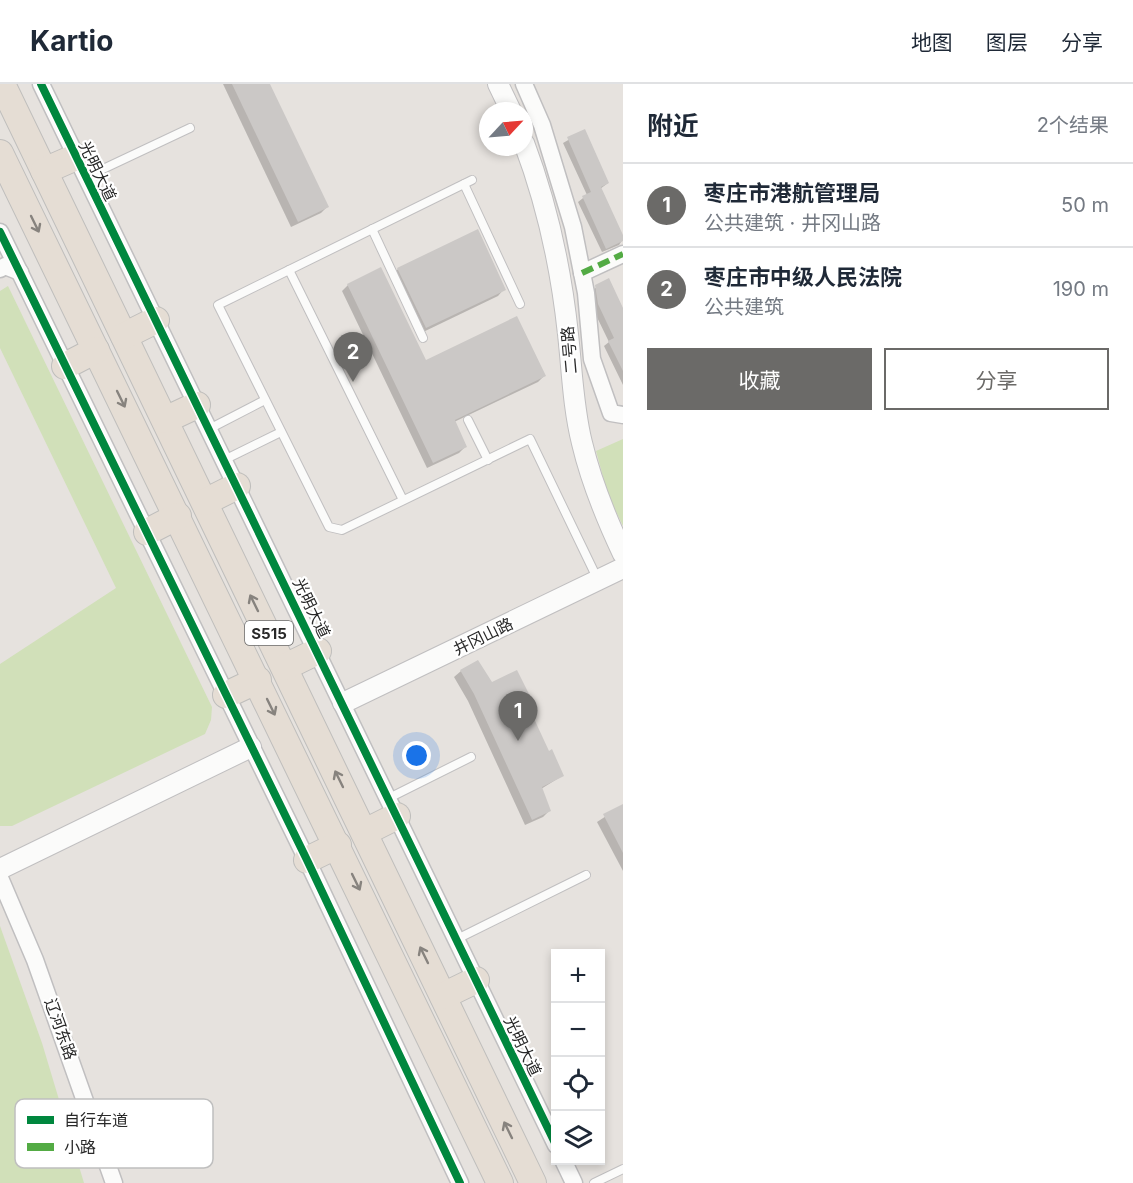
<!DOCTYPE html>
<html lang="zh">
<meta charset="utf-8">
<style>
:root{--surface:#fff;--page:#f6f6f7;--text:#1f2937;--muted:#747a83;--line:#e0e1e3;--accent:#6b6a68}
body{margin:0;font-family:Inter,"Noto Sans SC",sans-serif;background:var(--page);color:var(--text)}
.controls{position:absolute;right:18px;bottom:18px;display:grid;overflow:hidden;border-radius:0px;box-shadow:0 3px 9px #0003}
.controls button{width:54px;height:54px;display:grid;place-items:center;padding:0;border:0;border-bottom:2px solid var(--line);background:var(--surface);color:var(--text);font:30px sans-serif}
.compass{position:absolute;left:479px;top:18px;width:54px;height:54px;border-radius:50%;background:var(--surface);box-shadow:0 3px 9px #0003;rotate:64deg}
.you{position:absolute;left:417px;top:672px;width:21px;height:21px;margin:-15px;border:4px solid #fff;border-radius:50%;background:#1a73e8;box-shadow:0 0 0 9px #1a73e833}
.badge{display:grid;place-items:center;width:39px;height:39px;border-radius:50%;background:var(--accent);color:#fff;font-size:20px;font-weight:700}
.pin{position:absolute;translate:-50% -50px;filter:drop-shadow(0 2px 3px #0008)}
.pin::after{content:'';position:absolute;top:32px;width:21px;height:18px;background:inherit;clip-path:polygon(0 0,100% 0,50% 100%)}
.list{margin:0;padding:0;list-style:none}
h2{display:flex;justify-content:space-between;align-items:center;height:78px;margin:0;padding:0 24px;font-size:26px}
h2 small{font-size:20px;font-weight:400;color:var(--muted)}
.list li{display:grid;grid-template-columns:39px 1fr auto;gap:18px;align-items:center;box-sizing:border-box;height:84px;padding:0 24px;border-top:2px solid var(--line)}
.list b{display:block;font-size:22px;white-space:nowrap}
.list p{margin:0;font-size:20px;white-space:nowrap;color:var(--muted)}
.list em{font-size:20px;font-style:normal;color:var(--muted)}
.actions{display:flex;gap:12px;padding:18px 24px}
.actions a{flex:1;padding:14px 0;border:2px solid var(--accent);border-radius:0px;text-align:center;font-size:21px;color:var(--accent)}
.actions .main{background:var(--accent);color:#fff}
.icon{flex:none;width:33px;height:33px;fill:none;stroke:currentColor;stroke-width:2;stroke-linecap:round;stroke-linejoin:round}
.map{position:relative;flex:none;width:623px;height:1099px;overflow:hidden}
header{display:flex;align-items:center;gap:36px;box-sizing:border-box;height:84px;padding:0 30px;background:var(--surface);border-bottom:2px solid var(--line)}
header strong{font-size:28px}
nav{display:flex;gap:33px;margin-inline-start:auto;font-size:21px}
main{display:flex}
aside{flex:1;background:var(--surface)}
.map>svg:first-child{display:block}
.green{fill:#d1e0b9}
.shadow{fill:#0003}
.building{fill:#cbc8c6}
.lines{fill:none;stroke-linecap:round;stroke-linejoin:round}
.service-casing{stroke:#c0bfc0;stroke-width:10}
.minor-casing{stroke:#c0bfc0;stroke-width:19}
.tertiary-casing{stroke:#c0bfc0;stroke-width:22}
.primary-casing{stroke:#bfbebc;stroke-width:28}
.service{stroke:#fbfbfa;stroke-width:8}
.minor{stroke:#fbfbfa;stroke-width:16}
.tertiary{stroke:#fbfbfa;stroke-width:20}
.primary{stroke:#e5ddd4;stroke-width:26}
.quiet{stroke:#53ab44;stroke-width:6;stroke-dasharray:12 6;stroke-linecap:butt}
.cycleway-casing{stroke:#fff;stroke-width:11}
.cycleway{stroke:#00873e;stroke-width:8}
.oneway{stroke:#87837e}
.labels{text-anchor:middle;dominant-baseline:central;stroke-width:4.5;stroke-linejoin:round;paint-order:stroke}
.shield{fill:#fff;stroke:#696969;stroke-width:1.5}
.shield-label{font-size:15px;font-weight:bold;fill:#292929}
.street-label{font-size:16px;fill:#292929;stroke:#fff}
.key{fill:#fff;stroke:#bfbfbf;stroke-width:1.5}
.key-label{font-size:16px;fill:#292929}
</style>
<header>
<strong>Kartio</strong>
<nav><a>地图</a><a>图层</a><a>分享</a></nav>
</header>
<main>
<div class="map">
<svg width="623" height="1099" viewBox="0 0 623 1099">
<rect width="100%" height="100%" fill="#e6e2de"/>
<g class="green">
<polygon points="8,202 212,623 211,636 205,650 12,742 0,742 0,580 116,504 0,264 0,207"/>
<polygon points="623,355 623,442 608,411 596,367"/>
<polygon points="0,842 42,959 84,1099 0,1099"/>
</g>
<g class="shadow">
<polygon points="223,0 268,0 327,123 321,129 291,143"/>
<polygon points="584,47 608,99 600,105 623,155 619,161 602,168 578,118 587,111 563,59"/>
<polygon points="398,185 504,205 498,212 419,250 392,192"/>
<polygon points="608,196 623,227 623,301 604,262 609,258 593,225 591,207"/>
<polygon points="348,201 425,278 544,292 538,298 454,338 466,362 459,369 427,384 342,207"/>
<polygon points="461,587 523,614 548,669 562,692 541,705 549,727 543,733 525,741 468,617 454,593"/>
<polygon points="623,721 623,787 597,738"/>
</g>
<g class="building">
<polygon points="232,0 270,0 329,123 298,138"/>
<polygon points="585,45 609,99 601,103 623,151 623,157 606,165 582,112 591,108 567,53"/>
<polygon points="478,145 506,206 426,244 397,184"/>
<polygon points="381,183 426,276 517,232 546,292 455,336 467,363 433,379 347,200"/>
<polygon points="609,194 623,224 623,287 608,257 614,254 598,220 595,201"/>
<polygon points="478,576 492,598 517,586 529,610 524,613 549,667 552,665 564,692 542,703 551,727 532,736 474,610 460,586"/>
<polygon points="623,720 623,769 603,730"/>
</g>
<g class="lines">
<defs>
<g id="service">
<polyline points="86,93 190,44"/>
<polyline points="472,96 218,221 329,443 342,446 530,355 598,496"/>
<polyline points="464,100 520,220"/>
<polyline points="372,145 423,254"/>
<polyline points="289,186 403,416"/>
<polyline points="468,336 488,376"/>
<polyline points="209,345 265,316"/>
<polyline points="224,376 281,348"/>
<polyline points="389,714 471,673"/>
<polyline points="457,855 586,791"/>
<polyline points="594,1099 623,1085"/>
</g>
<g id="minor">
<polyline points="41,0 556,1061"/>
<polyline points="524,0 542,41 573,143 586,209 592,275 611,329 623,331"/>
<polyline points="0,148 307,776 460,1099"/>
<polyline points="0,185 5,182 20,188"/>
<polyline points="582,189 623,170"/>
<polyline points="0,794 35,876 114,1099"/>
<polyline points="563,1076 574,1099"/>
</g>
<g id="tertiary">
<polyline points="498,0 511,27"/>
<path d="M524,59C547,120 561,184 568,250C572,286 573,323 582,359C591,397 606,434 623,470"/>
<polyline points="343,619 623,484"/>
<polyline points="0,785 251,663"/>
</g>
<g id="primary">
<polyline points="2,0 533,1099"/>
<polyline points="0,69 500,1099"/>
<polyline points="44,87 76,73"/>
<polyline points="124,252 156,236"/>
<polyline points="65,282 96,266"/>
<polyline points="165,336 197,321"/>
<polyline points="205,418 237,402"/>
<polyline points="147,448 178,432"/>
<polyline points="285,583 318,567"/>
<polyline points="226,611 258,596"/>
<polyline points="365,748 397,732"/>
<polyline points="307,776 338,761"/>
<polyline points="443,912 476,896"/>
</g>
</defs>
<use href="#service" class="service-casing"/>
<use href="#minor" class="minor-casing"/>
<use href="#tertiary" class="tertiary-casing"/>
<use href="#primary" class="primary-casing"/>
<use href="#service" class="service"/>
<use href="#minor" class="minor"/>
<use href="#tertiary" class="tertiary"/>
<use href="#primary" class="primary"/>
<polyline class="quiet" points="582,189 623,170"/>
<defs>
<g id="cycleway">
<polyline points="41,0 556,1061"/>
<polyline points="0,148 307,776 460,1099"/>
</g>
</defs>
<use href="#cycleway" class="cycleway-casing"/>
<use href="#cycleway" class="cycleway"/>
</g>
<defs><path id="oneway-shaft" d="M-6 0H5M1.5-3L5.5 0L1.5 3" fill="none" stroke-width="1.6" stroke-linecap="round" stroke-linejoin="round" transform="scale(1.5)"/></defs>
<g class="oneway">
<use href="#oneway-shaft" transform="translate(35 140) rotate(64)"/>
<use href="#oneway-shaft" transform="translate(121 315) rotate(64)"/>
<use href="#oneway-shaft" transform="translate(254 519) rotate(-116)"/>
<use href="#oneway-shaft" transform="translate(271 623) rotate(64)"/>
<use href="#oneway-shaft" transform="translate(339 695) rotate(-116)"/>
<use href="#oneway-shaft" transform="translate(356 798) rotate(64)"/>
<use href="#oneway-shaft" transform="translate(424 871) rotate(-116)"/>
<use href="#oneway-shaft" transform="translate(508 1046) rotate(-116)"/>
</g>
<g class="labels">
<rect class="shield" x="245" y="537" width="48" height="24" rx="4.5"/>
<g class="shield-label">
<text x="269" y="549">S515</text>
</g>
<g class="street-label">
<text transform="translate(98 87) rotate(64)">光明大道</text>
<text transform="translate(569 266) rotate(-95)">二号路</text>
<text transform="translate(312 524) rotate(64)">光明大道</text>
<text transform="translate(483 552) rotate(-26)">井冈山路</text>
<text transform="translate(61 945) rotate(70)">辽河东路</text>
<text transform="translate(523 962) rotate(64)">光明大道</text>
</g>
</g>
<rect x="15" y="1015" width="198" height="69" rx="9" class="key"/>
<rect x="27" y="1032" width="27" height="8" fill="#00873e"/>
<rect x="27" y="1059" width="27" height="8" fill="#53ab44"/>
<g class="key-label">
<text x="64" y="1042">自行车道</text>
<text x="64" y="1069">小路</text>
</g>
</svg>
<div class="controls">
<button>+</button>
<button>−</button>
<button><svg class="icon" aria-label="locate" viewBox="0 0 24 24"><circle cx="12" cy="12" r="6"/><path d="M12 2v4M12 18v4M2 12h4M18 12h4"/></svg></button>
<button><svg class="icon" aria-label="layers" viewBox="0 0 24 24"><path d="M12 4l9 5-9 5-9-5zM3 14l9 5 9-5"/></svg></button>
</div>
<svg class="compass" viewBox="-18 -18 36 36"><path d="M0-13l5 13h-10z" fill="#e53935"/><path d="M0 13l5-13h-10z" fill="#747a83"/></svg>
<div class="you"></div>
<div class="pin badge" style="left:518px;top:657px">1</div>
<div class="pin badge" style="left:353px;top:298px">2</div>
</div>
<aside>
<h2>附近<small>2个结果</small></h2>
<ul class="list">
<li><span class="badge">1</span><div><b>枣庄市港航管理局</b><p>公共建筑 · 井冈山路</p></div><em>50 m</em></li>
<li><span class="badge">2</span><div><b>枣庄市中级人民法院</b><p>公共建筑</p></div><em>190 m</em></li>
</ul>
<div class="actions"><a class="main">收藏</a><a>分享</a></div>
</aside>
</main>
